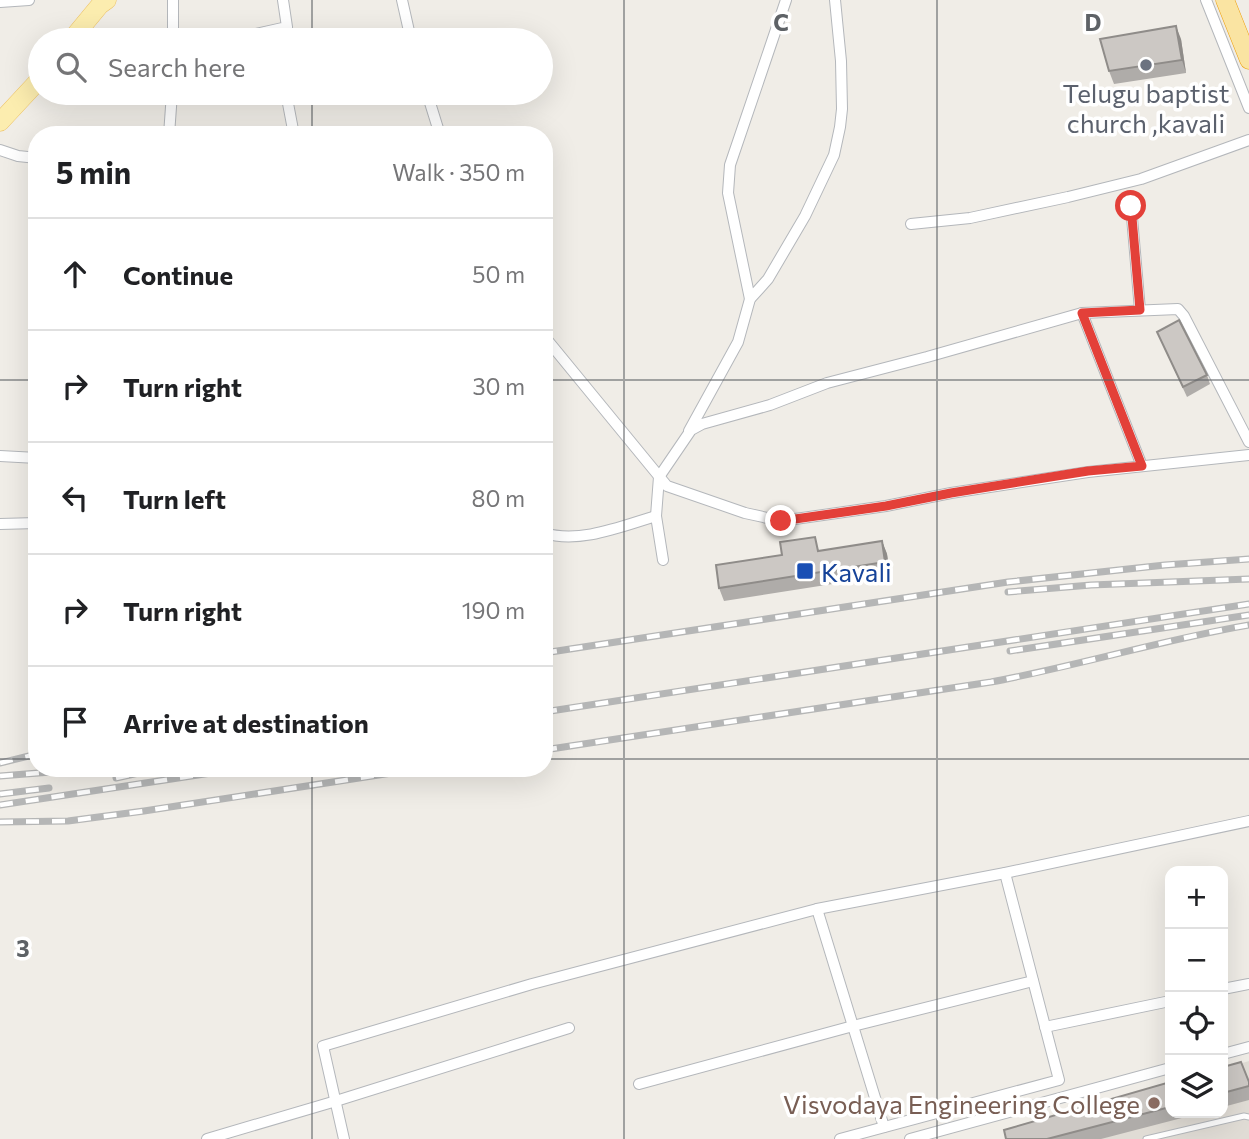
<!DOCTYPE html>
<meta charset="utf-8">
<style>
:root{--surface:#fff;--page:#f6f6f6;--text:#202124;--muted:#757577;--line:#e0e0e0}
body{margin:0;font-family:Commissioner,sans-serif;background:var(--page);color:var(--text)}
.controls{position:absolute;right:21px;bottom:21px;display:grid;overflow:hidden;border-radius:14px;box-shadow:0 7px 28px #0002}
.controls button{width:63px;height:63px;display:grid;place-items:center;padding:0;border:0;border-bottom:2px solid var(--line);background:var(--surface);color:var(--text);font:35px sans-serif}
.stop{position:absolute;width:21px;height:21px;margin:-16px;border:5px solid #e34039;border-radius:50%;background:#fff}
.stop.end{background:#e34039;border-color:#fff;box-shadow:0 2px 7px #0008}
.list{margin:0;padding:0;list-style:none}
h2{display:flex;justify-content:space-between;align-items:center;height:91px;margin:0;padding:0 28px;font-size:30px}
h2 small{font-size:23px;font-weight:400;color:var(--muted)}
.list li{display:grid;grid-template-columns:46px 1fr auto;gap:21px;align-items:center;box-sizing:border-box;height:112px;padding:0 28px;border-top:2px solid var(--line)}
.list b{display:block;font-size:26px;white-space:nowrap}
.list em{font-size:23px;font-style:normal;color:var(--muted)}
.icon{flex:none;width:38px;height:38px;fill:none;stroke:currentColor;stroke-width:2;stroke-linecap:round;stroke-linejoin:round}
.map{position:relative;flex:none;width:1249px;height:1139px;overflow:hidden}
.search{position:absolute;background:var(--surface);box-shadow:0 7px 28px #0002;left:28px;top:28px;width:525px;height:77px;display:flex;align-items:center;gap:18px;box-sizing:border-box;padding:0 24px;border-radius:38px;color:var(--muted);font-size:26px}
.panel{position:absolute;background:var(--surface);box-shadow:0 7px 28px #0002;left:28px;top:126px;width:525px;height:651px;border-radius:28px}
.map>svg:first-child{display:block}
.education{fill:#e0dcd5}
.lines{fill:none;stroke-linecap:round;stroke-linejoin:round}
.service-casing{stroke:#b4b7bb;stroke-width:7}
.minor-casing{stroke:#b4b7bb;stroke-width:12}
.primary-casing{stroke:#edc163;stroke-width:19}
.trunk-casing{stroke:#ee9e08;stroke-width:19}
.service{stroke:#fff;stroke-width:5}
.minor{stroke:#fff;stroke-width:10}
.primary{stroke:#fcedaf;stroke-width:18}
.trunk{stroke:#fae4a2;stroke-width:18}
.rail-casing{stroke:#b5b6b6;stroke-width:7}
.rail{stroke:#fff;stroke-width:4.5;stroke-dasharray:13;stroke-linecap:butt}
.wall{fill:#afaca9}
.shaded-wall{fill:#8f8c89}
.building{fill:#ccc8c4;stroke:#8f8c89;stroke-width:2}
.route{stroke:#e34039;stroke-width:9}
.grid{fill:none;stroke:#5e6266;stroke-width:2;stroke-opacity:0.55}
.worship-dot{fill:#6b7280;stroke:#fff;stroke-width:2.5}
.transit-dot{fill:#1a4fb4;stroke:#fff;stroke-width:2.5}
.education-dot{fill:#8d6e63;stroke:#fff;stroke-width:2.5}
.labels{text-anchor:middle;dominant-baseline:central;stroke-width:7;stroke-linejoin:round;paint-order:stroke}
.worship-label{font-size:26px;fill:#5b616d;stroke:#fff}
.transit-label{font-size:26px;fill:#164399;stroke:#fff;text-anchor:start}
.education-label{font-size:26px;fill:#785e54;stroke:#fff;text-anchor:end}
.grid-label{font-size:23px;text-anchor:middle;font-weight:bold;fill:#5e6266;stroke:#fff;stroke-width:7;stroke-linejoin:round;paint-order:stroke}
</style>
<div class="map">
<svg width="1249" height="1139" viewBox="0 0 1249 1139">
<rect width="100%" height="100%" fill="#f0ede7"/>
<polygon class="education" points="1249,1061 1249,1139 1011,1139 1008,1128 1170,1083 1170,1113 1223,1113 1223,1069"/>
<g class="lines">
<defs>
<polyline id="service" points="1146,1139 1244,1116 1249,1117"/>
<g id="minor">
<polyline points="402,0 411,40"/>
<polyline points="1206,0 1249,108"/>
<polyline points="0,2 29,0"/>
<polyline points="173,40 173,0"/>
<polyline points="229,40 287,27 283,0"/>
<polyline points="286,93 294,135"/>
<polyline points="427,93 440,135"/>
<polyline points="169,135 172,93"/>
<polyline points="0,150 18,156 37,158"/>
<polyline points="1131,206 1140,310"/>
<polyline points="911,224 970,218 1068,197 1141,179 1249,140"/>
<polyline points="750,299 728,193 730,165 786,0"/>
<polyline points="1082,313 1142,466"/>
<polyline points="544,336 667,486 745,513 781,521 886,506 951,493 1088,472 1249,455"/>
<polyline points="689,431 738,342 750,299 768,279 805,216 834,155 840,127 842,109 841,61 835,0"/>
<polyline points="0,456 37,458"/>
<polyline points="0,524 37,523"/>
<path d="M544,533C580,544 622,526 656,516"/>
<polyline points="663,560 656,516 659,477 691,430 702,424 770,405 827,383 927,357 1082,313 1178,309 1184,316 1249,442"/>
<polyline points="817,909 884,1127"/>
<polyline points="1223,989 1249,984"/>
<polyline points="1045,1027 1170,1001"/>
<polyline points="1223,1054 1249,1047"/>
<polyline points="639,1084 853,1026 1033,981"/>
<polyline points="207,1139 336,1101 569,1028"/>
<polyline points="344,1139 323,1046 532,984 817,909 1005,873 1249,821"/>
<polyline points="840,1139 1059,1080 1005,873"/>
<polyline points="910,1139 1170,1068"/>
</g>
<g id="primary">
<polyline points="71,40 100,5 107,0"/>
<polyline points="0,122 40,79"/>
</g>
<polyline id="trunk" points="1225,0 1249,60"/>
</defs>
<use href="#service" class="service-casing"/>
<use href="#minor" class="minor-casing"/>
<use href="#primary" class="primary-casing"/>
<use href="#trunk" class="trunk-casing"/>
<use href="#service" class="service"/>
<use href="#minor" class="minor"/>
<use href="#primary" class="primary"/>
<use href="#trunk" class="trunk"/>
<defs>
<g id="rail">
<polyline points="1008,592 1091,585 1249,579"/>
<polyline points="1010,651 1249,615"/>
<polyline points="544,653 1008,582 1165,565 1249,559"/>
<polyline points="544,712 1249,604"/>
<path d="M544,750L991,682C1077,666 1162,640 1249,625"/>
<polyline points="0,763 37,754"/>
<polyline points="0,776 102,768"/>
<polyline points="116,778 161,768"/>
<polyline points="0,794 49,788"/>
<polyline points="0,805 244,768"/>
<polyline points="0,822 68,821 144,811 424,768"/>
</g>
</defs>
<use href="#rail" class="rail-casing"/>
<use href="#rail" class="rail"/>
</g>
<g class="wall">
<polygon points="1181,39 1186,73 1114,84 1109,71"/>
<polygon points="1157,332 1207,375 1210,384 1187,397"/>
<polygon points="882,541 887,554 890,575 724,601 719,588 782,555 820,551"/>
<polygon points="1223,1067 1249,1082 1249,1100 1223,1107"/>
<polygon points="1170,1082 1170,1113 1201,1113 1101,1139 1006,1139"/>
</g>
<g class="shaded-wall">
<polygon points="1176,26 1181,39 1186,73 1182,60"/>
<polygon points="882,541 887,554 890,575 885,562"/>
</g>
<g class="building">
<polygon points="1176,26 1182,60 1109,71 1100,39"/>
<polygon points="1179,320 1207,375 1183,387 1157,332"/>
<polygon points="815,537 818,551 882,541 885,562 719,588 716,565 782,555 780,542"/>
<polygon points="1241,1062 1249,1082 1249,1086 1223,1093 1223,1067"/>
<polygon points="1170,1082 1170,1107 1047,1139 1006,1139 1004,1130"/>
</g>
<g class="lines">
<polyline class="route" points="781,521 886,506 951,493 1088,471 1142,466 1082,313 1140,310 1131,206"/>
</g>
<path class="grid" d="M312,0V40M624,0V1139M937,0V1139M312,93V135M0,380H37M544,380H1249M0,759H37M544,759H1249M312,768V1139"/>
<circle class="worship-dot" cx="1146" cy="65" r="7"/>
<rect class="transit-dot" x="796" y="562" width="18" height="18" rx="3.5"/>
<circle class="education-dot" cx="1154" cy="1103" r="7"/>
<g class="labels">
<g class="worship-label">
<text x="1146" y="92">Telugu baptist<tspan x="1146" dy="30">church ,kavali</tspan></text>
</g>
<g class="transit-label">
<text x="821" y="571">Kavali</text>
</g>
<g class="education-label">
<text x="1140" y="1103">Visvodaya Engineering College</text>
</g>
</g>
<g class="grid-label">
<text x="781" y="31">C</text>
<text x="1093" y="31">D</text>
<text x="23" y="957">3</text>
</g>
</svg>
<div class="controls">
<button>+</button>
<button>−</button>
<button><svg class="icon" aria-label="locate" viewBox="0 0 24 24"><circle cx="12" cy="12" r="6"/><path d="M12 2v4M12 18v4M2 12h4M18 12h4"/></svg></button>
<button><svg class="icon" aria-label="layers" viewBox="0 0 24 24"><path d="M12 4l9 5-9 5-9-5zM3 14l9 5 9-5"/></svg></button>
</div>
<div class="stop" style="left:1131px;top:206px"></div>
<div class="stop end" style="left:781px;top:521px"></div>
<div class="search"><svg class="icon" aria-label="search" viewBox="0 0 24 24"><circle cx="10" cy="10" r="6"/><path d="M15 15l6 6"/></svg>Search here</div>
<section class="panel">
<h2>5 min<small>Walk · 350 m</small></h2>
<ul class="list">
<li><svg class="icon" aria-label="ahead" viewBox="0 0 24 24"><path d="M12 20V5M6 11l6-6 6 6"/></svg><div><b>Continue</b></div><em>50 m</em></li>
<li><svg class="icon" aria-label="right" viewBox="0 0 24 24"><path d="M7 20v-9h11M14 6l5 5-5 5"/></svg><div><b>Turn right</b></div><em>30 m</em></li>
<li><svg class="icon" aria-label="left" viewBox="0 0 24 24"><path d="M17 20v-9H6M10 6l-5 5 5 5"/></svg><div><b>Turn left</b></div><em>80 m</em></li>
<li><svg class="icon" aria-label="right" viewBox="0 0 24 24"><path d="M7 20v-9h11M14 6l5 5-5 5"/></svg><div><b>Turn right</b></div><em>190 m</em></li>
<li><svg class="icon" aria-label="arrive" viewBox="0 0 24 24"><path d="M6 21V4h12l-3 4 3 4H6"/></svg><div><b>Arrive at destination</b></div></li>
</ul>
</section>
</div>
